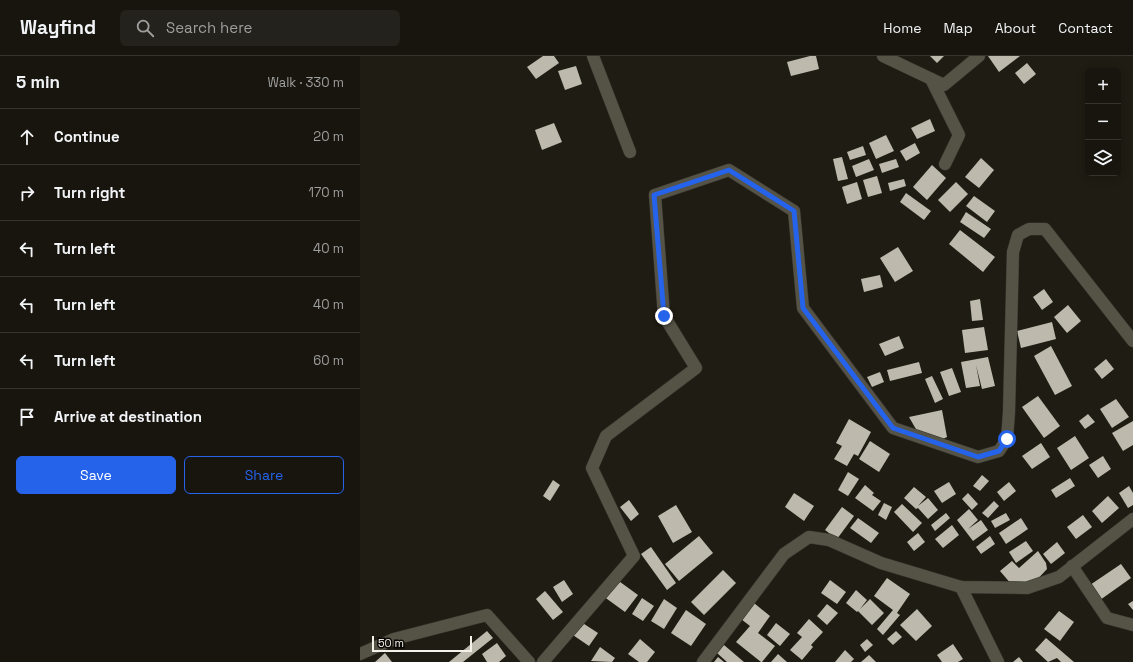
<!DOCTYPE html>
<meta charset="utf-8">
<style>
:root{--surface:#17150e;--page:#24221c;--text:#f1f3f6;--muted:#9e9f9e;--line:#36342e;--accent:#2563eb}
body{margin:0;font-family:"Space Grotesk",sans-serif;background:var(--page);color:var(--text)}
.controls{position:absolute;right:12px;top:12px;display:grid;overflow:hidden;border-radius:6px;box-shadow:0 2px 10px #0003}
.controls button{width:36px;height:36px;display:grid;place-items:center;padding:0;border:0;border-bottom:1px solid var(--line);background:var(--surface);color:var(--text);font:20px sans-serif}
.scale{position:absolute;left:12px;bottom:10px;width:100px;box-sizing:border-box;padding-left:4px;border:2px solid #f3f1ea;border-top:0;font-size:11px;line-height:14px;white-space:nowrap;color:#f3f1ea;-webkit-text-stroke:3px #080704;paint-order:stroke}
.stop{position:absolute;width:12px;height:12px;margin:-9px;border:3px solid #2563eb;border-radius:50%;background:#fff}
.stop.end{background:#2563eb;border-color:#fff;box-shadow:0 1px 4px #0008}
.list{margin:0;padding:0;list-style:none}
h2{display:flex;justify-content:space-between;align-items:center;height:52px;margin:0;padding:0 16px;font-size:17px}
h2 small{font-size:13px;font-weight:400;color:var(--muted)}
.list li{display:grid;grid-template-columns:26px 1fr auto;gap:12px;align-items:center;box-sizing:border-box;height:56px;padding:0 16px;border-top:1px solid var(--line)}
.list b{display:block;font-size:15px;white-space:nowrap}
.list em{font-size:13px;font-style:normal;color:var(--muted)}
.actions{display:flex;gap:8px;padding:12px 16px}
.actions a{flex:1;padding:9px 0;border:1px solid var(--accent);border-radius:6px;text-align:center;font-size:14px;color:var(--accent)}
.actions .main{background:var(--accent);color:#fff}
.icon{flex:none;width:22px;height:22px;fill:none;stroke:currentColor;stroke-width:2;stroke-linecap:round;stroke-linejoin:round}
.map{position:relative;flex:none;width:773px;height:606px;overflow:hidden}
header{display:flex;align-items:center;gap:24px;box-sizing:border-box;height:56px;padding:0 20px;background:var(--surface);border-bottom:1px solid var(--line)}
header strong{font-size:19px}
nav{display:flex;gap:22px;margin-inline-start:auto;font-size:14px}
.search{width:280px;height:36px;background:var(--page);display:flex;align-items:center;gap:10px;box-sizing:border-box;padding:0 14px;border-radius:6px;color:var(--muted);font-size:15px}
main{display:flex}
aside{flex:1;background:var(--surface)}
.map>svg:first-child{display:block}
.building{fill:#bdbaad}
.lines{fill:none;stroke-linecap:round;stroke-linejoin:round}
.minor-casing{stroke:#383630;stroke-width:13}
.minor{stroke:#555246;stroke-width:12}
.route{stroke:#2563eb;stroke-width:5}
</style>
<header>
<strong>Wayfind</strong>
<div class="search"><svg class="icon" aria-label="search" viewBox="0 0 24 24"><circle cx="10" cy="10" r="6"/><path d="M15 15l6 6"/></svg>Search here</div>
<nav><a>Home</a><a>Map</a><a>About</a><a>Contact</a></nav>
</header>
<main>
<aside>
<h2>5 min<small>Walk · 330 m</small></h2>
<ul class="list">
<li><svg class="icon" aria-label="ahead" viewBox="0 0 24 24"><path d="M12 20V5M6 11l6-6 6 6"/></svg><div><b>Continue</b></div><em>20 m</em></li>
<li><svg class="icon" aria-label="right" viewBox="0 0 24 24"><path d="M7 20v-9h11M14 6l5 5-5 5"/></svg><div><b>Turn right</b></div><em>170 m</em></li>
<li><svg class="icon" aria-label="left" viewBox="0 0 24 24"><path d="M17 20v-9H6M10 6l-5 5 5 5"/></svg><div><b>Turn left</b></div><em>40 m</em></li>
<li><svg class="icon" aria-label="left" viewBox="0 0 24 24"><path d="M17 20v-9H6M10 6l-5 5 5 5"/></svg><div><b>Turn left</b></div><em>40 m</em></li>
<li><svg class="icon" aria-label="left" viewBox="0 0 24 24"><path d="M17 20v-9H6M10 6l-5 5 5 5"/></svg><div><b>Turn left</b></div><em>60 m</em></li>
<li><svg class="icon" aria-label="arrive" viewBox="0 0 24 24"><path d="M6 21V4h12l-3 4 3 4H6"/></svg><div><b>Arrive at destination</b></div></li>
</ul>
<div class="actions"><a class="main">Save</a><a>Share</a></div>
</aside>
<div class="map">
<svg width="773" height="606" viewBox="0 0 773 606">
<rect width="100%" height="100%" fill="#1f1c13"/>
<g class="building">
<polygon points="183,0 194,0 199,7 176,23 167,11"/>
<polygon points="450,0 456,0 459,13 431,20 427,6"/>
<polygon points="570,0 584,0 577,7"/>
<polygon points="628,0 660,0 639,16"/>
<polygon points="667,7 676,18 664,28 655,17"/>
<polygon points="216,10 222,28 205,34 198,15"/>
<polygon points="570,63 575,75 557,83 551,72"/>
<polygon points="194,67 202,86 182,94 175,74"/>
<polygon points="526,79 534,95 516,103 509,87"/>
<polygon points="555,87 560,97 546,105 540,95"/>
<polygon points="503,90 506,99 490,104 487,96"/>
<polygon points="482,101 488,123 478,125 473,103"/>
<polygon points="621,102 634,114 619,132 605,121"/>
<polygon points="509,103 514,114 496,121 492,110"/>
<polygon points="536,103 539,111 522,117 519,108"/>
<polygon points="572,109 586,122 567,144 553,131"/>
<polygon points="517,120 522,137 508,141 503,124"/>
<polygon points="544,123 546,130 530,135 528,127"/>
<polygon points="497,126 502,143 487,148 482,131"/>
<polygon points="596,126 608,138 590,156 578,144"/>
<polygon points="546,137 571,155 564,164 540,146"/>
<polygon points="614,140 635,155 627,166 606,150"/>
<polygon points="606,156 631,173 624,182 600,166"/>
<polygon points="600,174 635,201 623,216 589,188"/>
<polygon points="538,191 553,215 535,226 520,202"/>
<polygon points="520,219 523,231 504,236 501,223"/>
<polygon points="684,233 693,246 682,254 673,241"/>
<polygon points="620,243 623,264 612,265 610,245"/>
<polygon points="708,249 721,265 707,277 694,261"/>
<polygon points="692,266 696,283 661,292 657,275"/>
<polygon points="624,271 628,294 605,297 602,274"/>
<polygon points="539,280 544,292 525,300 519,288"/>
<polygon points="691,290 712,330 695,339 674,300"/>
<polygon points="628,301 635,330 622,333 616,309 620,330 606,332 601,306"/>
<polygon points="746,303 754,313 742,323 734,313"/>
<polygon points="559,306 562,317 530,325 527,314"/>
<polygon points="592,312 601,336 589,340 580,316"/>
<polygon points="520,316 524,326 512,331 507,321"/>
<polygon points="572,320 583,343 575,347 565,323"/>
<polygon points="678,340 700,370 684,382 662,351"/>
<polygon points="756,343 769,361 752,372 740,353"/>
<polygon points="582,354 587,381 583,383 557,375 549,361"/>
<polygon points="728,358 735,366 725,373 719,365"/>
<polygon points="489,363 511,376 498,400 494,398 487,410 474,403 482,390 476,387"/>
<polygon points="773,365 773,389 763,395 752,377"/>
<polygon points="715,380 729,402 711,414 697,392"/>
<polygon points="510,385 530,398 519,416 499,403"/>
<polygon points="681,387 690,401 672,413 662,400"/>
<polygon points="743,400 751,413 738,422 729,409"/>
<polygon points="488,416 499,423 488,440 478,434"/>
<polygon points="622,419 629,425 620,435 613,430"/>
<polygon points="710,422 715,430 696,442 691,434"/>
<polygon points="193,424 200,429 190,445 183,440"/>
<polygon points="589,426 596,438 582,447 574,435"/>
<polygon points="649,426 656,435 644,445 637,436"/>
<polygon points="505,429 514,437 512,439 521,445 513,455 495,442"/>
<polygon points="769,430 773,437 773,449 768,452 759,437"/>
<polygon points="554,431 566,441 558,450 568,442 578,454 568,463 558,452 556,453 544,442"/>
<polygon points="434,437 454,450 444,465 425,451"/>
<polygon points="608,437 618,448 612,454 602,443"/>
<polygon points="748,440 759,452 742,467 732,455"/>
<polygon points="269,444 279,458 271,465 260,451"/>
<polygon points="634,445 639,450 628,462 622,457"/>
<polygon points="524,447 532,451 526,464 518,459"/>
<polygon points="542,448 562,467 553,476 534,456"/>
<polygon points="316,449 332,476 313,487 298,460"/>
<polygon points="482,451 494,460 477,483 465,474"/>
<polygon points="609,453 618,464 608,473 621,464 628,474 613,485 597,464"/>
<polygon points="586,457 590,462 575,475 571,469"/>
<polygon points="646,457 650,464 635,472 631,465"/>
<polygon points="723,459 732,471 716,483 707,471"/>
<polygon points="498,462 519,477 511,487 490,472"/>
<polygon points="661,462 668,473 646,488 639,477"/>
<polygon points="592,469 599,479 583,492 575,483"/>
<polygon points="558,477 565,486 554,495 547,486"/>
<polygon points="339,480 353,497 319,525 305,508"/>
<polygon points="630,480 635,488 621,498 616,491"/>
<polygon points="666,485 673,495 656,507 649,496"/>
<polygon points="697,486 705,497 691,508 683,498"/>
<polygon points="291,491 316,527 307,534 281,498"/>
<polygon points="678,495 686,507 687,513 672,529 652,529 640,515 652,505 659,512"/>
<polygon points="761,508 771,522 740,544 730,529"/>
<polygon points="363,514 376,527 344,559 331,546"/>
<polygon points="527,522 550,538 537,557 540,559 523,579 517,573 533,554 514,540"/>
<polygon points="256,523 278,539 265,556 243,540"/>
<polygon points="204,524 213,538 202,546 193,531"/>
<polygon points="470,524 486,536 477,548 461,537"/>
<polygon points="496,534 507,544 500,553 510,543 524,557 512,569 498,555 497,556 486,547"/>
<polygon points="185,535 203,556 193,564 176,543"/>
<polygon points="282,542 294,550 283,565 272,558"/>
<polygon points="304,543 317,552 304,573 291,565"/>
<polygon points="773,545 773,554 768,548"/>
<polygon points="394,547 410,560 398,577 415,590 402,606 401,606 376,586 390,570 381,563"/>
<polygon points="467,548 478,557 467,569 457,560"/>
<polygon points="557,553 572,570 556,585 540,569"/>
<polygon points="326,554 346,568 331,590 311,577"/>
<polygon points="699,555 714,566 700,585 684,573"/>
<polygon points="449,563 463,576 451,589 453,591 442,604 430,594 442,581 437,577"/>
<polygon points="218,564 238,577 229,590 210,577"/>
<polygon points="416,567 430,578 420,590 407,579"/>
<polygon points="127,575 133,582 103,606 89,606"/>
<polygon points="536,575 542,581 533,589 527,583"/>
<polygon points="686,582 714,606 701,606 697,602 688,606 675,594"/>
<polygon points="280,583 295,596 287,606 279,606 268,598"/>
<polygon points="507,583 513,589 505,596 500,589"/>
<polygon points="137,587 146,600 139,606 127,606 122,598"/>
<polygon points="593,588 603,603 598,606 582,606 577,599"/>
<polygon points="364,589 384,606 367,606 357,597"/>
<polygon points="240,591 255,602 252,606 231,605"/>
<polygon points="485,594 494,603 491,606 475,606"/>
<polygon points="25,597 32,606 15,606"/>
<polygon points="418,598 427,606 411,606"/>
<polygon points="509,599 516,606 501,606"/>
<polygon points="358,601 364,606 354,606"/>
<polygon points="659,601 663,606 653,606"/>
</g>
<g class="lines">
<defs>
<g id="minor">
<polyline points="233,0 270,96"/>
<polyline points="523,0 584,29 619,0"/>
<polyline points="571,23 599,79 585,108"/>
<polyline points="712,510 747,562 773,569"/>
<polyline points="601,531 638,606"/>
<polyline points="0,598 34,583 127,559 169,606"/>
<polyline points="183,606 274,500 232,412 246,380 336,312 304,260 295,139 369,114 434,155 443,252 533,372 618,401 639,395 647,383 649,356 653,196 658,179 669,173 685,173 773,285"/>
<polyline points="343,606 424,498 449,481 469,484 521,507 601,531 667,532 699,521 773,463"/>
</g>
</defs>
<use href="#minor" class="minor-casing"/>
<use href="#minor" class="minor"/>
</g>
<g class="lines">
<polyline class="route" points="304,260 294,139 369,114 434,155 443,252 533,372 618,401 639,395 647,383"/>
</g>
</svg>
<div class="controls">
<button>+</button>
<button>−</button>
<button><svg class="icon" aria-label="layers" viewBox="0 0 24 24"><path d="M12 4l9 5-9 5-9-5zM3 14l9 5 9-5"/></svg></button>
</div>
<div class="scale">50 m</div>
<div class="stop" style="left:647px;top:383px"></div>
<div class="stop end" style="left:304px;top:260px"></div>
</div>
</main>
